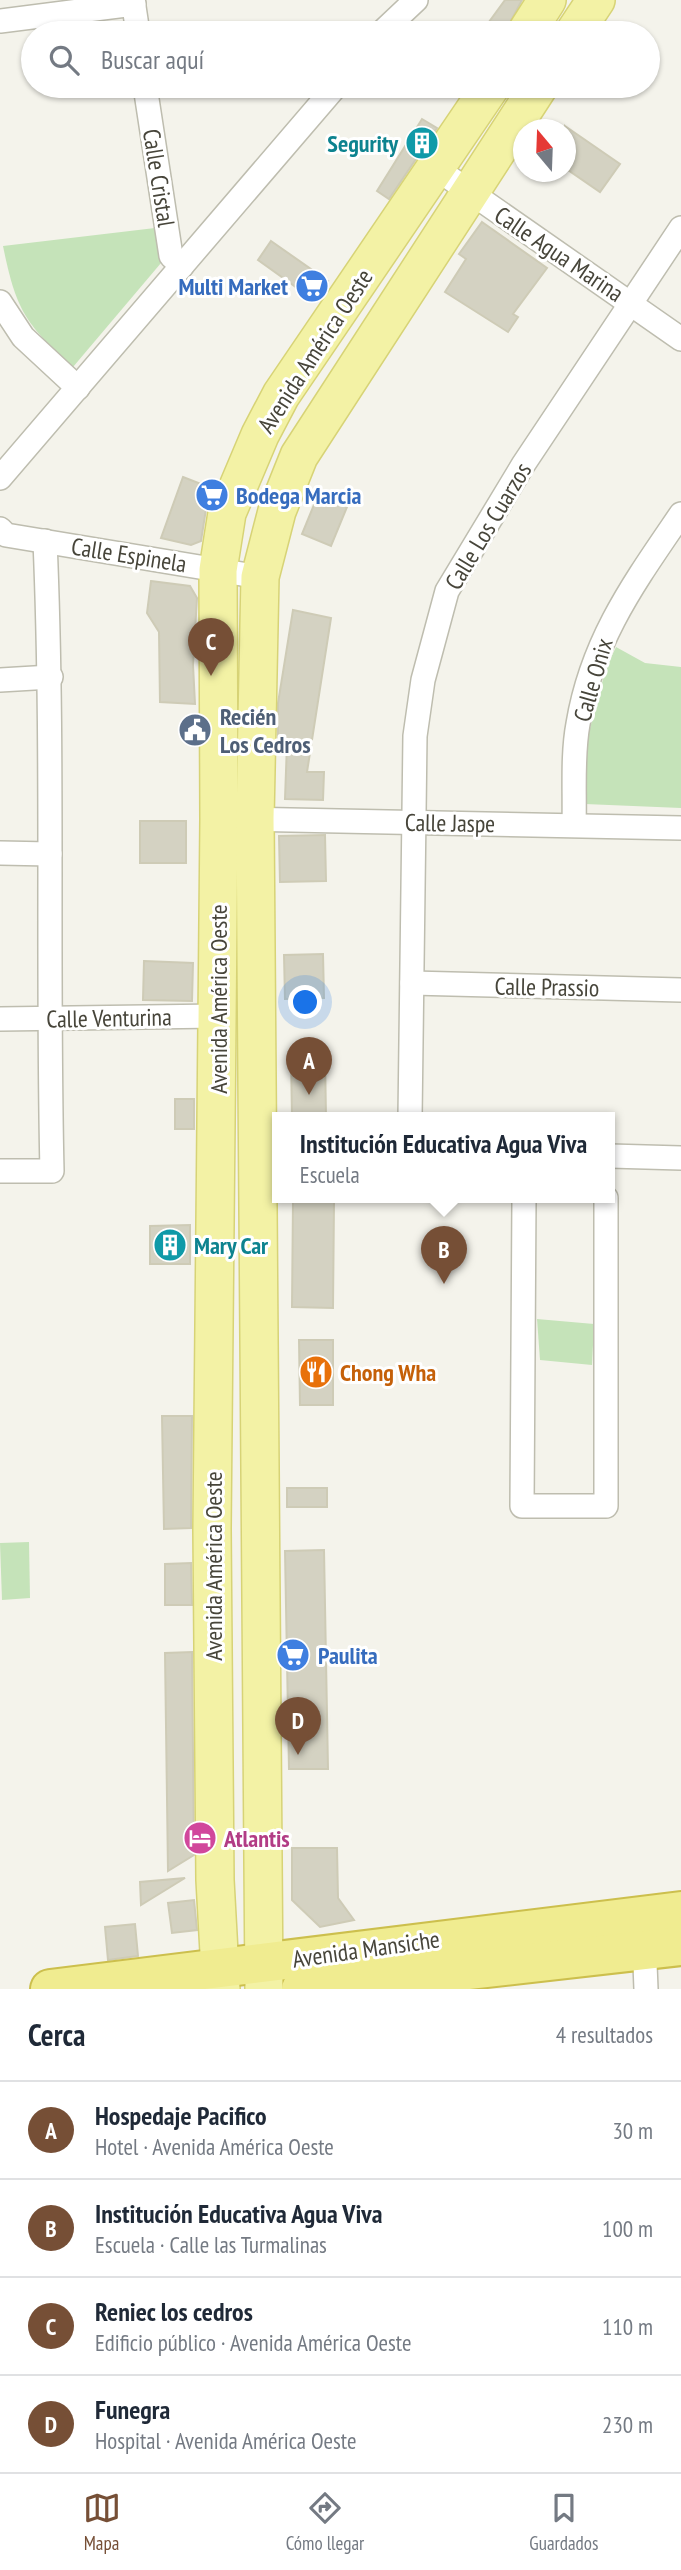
<!DOCTYPE html>
<html lang="es">
<meta charset="utf-8">
<style>
:root{--surface:#fff;--page:#f2f2f3;--text:#1f2937;--muted:#747a83;--line:#e0e1e3;--accent:#764f36}
body{margin:0;font-family:"PT Sans Narrow",sans-serif;background:var(--page);color:var(--text)}
.compass{position:absolute;left:513px;top:119px;width:63px;height:63px;border-radius:50%;background:var(--surface);box-shadow:0 2px 5px #0004;rotate:341deg}
.you{position:absolute;left:306px;top:1003px;width:24px;height:24px;margin:-18px;border:5px solid #fff;border-radius:50%;background:#1a73e8;box-shadow:0 0 0 10px #1a73e833}
.badge{display:grid;place-items:center;width:46px;height:46px;border-radius:50%;background:var(--accent);color:#fff;font-size:23px;font-weight:700}
.pin{position:absolute;translate:-50% -58px;filter:drop-shadow(0 2px 4px #0008)}
.pin::after{content:'';position:absolute;top:37px;width:24px;height:21px;background:inherit;clip-path:polygon(0 0,100% 0,50% 100%)}
.popup{position:absolute;left:272px;top:1112px;width:343px;height:91px;box-sizing:border-box;display:grid;place-content:center;border-radius:0px;background:var(--surface);filter:drop-shadow(0 2px 5px #0005);font-size:23px;white-space:nowrap;color:var(--muted)}
.popup b{font-size:26px;color:var(--text)}
.popup::after{content:'';position:absolute;left:50%;top:100%;margin-left:-14px;border:14px solid transparent;border-top-color:var(--surface)}
.list{margin:0;padding:0;list-style:none}
h2{display:flex;justify-content:space-between;align-items:center;height:91px;margin:0;padding:0 28px;font-size:30px}
h2 small{font-size:23px;font-weight:400;color:var(--muted)}
.list li{display:grid;grid-template-columns:46px 1fr auto;gap:21px;align-items:center;box-sizing:border-box;height:98px;padding:0 28px;border-top:2px solid var(--line)}
.list b{display:block;font-size:26px;white-space:nowrap}
.list p{margin:0;font-size:23px;white-space:nowrap;color:var(--muted)}
.list em{font-size:23px;font-style:normal;color:var(--muted)}
.icon{flex:none;width:38px;height:38px;fill:none;stroke:currentColor;stroke-width:2;stroke-linecap:round;stroke-linejoin:round}
.map{position:relative;flex:none;width:681px;height:1989px;overflow:hidden}
.search{position:absolute;background:var(--surface);box-shadow:0 2px 5px #0004;left:21px;right:21px;top:21px;height:77px;display:flex;align-items:center;gap:18px;box-sizing:border-box;padding:0 24px;border-radius:38px;color:var(--muted);font-size:26px}
.sheet{height:483px;background:var(--surface)}
nav{display:flex;justify-content:space-around;align-items:center;box-sizing:border-box;height:98px;border-top:2px solid var(--line);background:var(--surface);font-size:19px;color:var(--muted)}
nav a{display:grid;justify-items:center;gap:4px}
nav .on{color:var(--accent)}
.map>svg:first-child{display:block}
.green{fill:#c5e3b9}
.building{fill:#d4d2c2;stroke:#cecbb6;stroke-width:2}
.lines{fill:none;stroke-linecap:round;stroke-linejoin:round}
.minor-casing{stroke:#bebdaf;stroke-width:26}
.primary-casing{stroke:#d7d376;stroke-width:40}
.trunk-casing{stroke:#ccbf4d;stroke-width:42}
.minor{stroke:#fff;stroke-width:23}
.primary{stroke:#f3f2a5;stroke-width:37}
.trunk{stroke:#f0ec90;stroke-width:38}
.labels{text-anchor:middle;dominant-baseline:central;stroke-width:6;stroke-linejoin:round;paint-order:stroke}
.culture-label{font-size:24px;font-weight:bold;fill:#0d838f;stroke:#fff;text-anchor:end}
.street-label{font-size:24px;fill:#47453a;stroke:#fff}
.shop-label{font-size:24px;font-weight:bold;fill:#366cbe;stroke:#fff;text-anchor:start}
.service-label{font-size:24px;font-weight:bold;fill:#4e5e75;stroke:#fff;text-anchor:start}
.food-label{font-size:24px;font-weight:bold;fill:#c56008;stroke:#fff;text-anchor:start}
.hotel-label{font-size:24px;font-weight:bold;fill:#b23c85;stroke:#fff;text-anchor:start}
</style>
<div class="map">
<svg width="681" height="1989" viewBox="0 0 681 1989">
<rect width="100%" height="100%" fill="#f4f3eb"/>
<g class="green">
<path d="M155,228L161,263L73,367C25,324 16,310 3,246Z"/>
<polygon points="616,647 645,663 681,667 681,808 585,804 587,740 606,668"/>
<polygon points="537,1319 594,1324 592,1365 540,1360"/>
<polygon points="29,1542 30,1598 2,1600 0,1543"/>
</g>
<g class="building">
<polygon points="505,0 522,0 505,32 481,33"/>
<polygon points="422,119 437,128 389,199 377,191"/>
<polygon points="565,126 620,164 600,192 565,168"/>
<polygon points="482,222 547,268 513,314 518,317 508,332 445,292 466,259 459,254"/>
<polygon points="271,241 328,281 314,300 258,260"/>
<polygon points="183,477 214,489 206,509 201,541 191,545 161,538"/>
<polygon points="318,495 347,507 331,546 302,534"/>
<polygon points="151,581 190,586 197,598 193,665 195,704 160,702 159,632 147,613"/>
<polygon points="293,610 331,618 307,772 324,772 323,800 285,799 287,743 278,742 278,703"/>
<rect x="140" y="821" width="46" height="42"/>
<polygon points="325,835 326,881 280,882 279,836"/>
<polygon points="323,954 324,998 285,999 284,955"/>
<polygon points="144,961 193,963 192,1001 143,1000"/>
<polygon points="325,1055 326,1118 292,1118 291,1056"/>
<rect x="175" y="1099" width="19" height="30"/>
<polygon points="293,1201 334,1201 333,1308 292,1307"/>
<polygon points="190,1225 190,1264 150,1264 150,1226"/>
<polygon points="299,1340 333,1340 333,1405 300,1405"/>
<polygon points="162,1416 192,1416 191,1528 164,1529"/>
<rect x="287" y="1488" width="40" height="19"/>
<polygon points="324,1550 328,1769 289,1769 285,1551"/>
<polygon points="191,1563 192,1605 165,1605 165,1564"/>
<polygon points="192,1652 194,1855 168,1871 165,1653"/>
<polygon points="292,1848 337,1848 338,1898 354,1920 320,1927 292,1900"/>
<polygon points="185,1878 141,1905 140,1882"/>
<polygon points="194,1900 197,1930 172,1933 168,1903"/>
<polygon points="135,1924 138,1956 108,1960 105,1927"/>
</g>
<g class="lines">
<defs>
<g id="minor">
<polyline points="133,0 138,33"/>
<polyline points="0,21 134,4"/>
<polyline points="381,33 416,0"/>
<polyline points="145,86 171,256 182,266"/>
<polyline points="437,169 681,339"/>
<polyline points="0,302 23,337 78,388"/>
<polyline points="0,478 336,86"/>
<polyline points="0,529 6,535 260,577"/>
<polyline points="0,680 51,677"/>
<polyline points="243,819 681,828"/>
<path d="M574,825C575,792 572,756 578,724C592,640 634,583 681,514"/>
<polyline points="0,853 50,854"/>
<polyline points="412,983 681,990"/>
<polyline points="0,1019 218,1016"/>
<polyline points="410,1118 415,736 423,680 447,591 523,465 681,228"/>
<polyline points="610,1156 681,1158"/>
<path d="M0,1171H52C47,961 54,751 45,541"/>
<polyline points="524,1198 522,1506 606,1506 606,1198"/>
<polyline points="644,1939 646,1989"/>
</g>
<g id="primary">
<polyline points="526,33 547,0"/>
<polyline points="574,33 596,0"/>
<polyline points="221,1989 215,1880 212,1529 219,819 218,570 227,513 260,435 281,395 491,86"/>
<polyline points="264,1989 255,818 260,577 277,511 299,456 539,86"/>
</g>
<g id="trunk">
<polyline points="50,1989 681,1911"/>
<polyline points="301,1989 681,1946"/>
</g>
</defs>
<use href="#minor" class="minor-casing"/>
<use href="#primary" class="primary-casing"/>
<use href="#trunk" class="trunk-casing"/>
<use href="#minor" class="minor"/>
<use href="#primary" class="primary"/>
<use href="#trunk" class="trunk"/>
</g>
<defs>
<symbol id="building-disc" viewBox="-11 -11 22 22"><circle r="9.5" fill="#0f9aa8" stroke="#fff"/><path d="M-4-6H4V6H1V3H-1V6H-4ZM-2.5-4.3h1.7v1.8h-1.7ZM.8-4.3h1.7v1.8H.8ZM-2.5-1h1.7V.8h-1.7ZM.8-1h1.7V.8H.8Z" fill="#fff"/></symbol>
<symbol id="supermarket-disc" viewBox="-11 -11 22 22"><circle r="9.5" fill="#3f7fe0" stroke="#fff"/><path d="M-6-5.5h2.5l.6 2H6L4.5 2H-2.5L-4.4-4H-6ZM-1.5 3.2a1.3 1.3 0 1 0 .1 0ZM3 3.2a1.3 1.3 0 1 0 .1 0Z" fill="#fff"/></symbol>
<symbol id="civic-disc" viewBox="-11 -11 22 22"><circle r="9.5" fill="#5c6f8a" stroke="#fff"/><path d="M-.6-6.5H3V-4.5H.6V-3L4-1V1h2V6H-6V1h2V-1L-.6-3ZM-1.2 2.5V6h2.4V2.5Z" fill="#fff"/></symbol>
<symbol id="restaurant-disc" viewBox="-11 -11 22 22"><circle r="9.5" fill="#e8710a" stroke="#fff"/><path d="M-5-6h1v4h1v-4h1v4h1v-4h1v5L-1.5 .5V6h-2V.5L-5-1ZM5-6V6H3V1.5H1.5Q1.5-4 5-6Z" fill="#fff"/></symbol>
<symbol id="hotel-disc" viewBox="-11 -11 22 22"><circle r="9.5" fill="#d1479c" stroke="#fff"/><path d="M-6-4.5h1.5V1H6V5H4.5V3h-9V5H-6ZM-4 0a1.8 1.8 0 1 1 3.6 0ZM.5 0V-2.5h3Q6-2.5 6 0Z" fill="#fff"/></symbol>
</defs>
<g fill-rule="evenodd">
<use href="#building-disc" x="403" y="124" width="38" height="38"/>
<use href="#supermarket-disc" x="293" y="267" width="38" height="38"/>
<use href="#supermarket-disc" x="193" y="476" width="38" height="38"/>
<use href="#civic-disc" x="176" y="711" width="38" height="38"/>
<use href="#building-disc" x="151" y="1226" width="38" height="38"/>
<use href="#restaurant-disc" x="297" y="1353" width="38" height="38"/>
<use href="#supermarket-disc" x="274" y="1636" width="38" height="38"/>
<use href="#hotel-disc" x="181" y="1819" width="38" height="38"/>
</g>
<g class="labels">
<g class="culture-label">
<text x="398" y="143">Segurity</text>
<text x="194" y="1245" text-anchor="start">Mary Car</text>
</g>
<g class="street-label">
<text transform="translate(159 178) rotate(81)">Calle Cristal</text>
<text transform="translate(559 254) rotate(34)">Calle Agua Marina</text>
<text transform="translate(315 351) rotate(-57)">Avenida América Oeste</text>
<text transform="translate(488 526) rotate(-59)">Calle Los Cuarzos</text>
<text transform="translate(129 555) rotate(9)">Calle Espinela</text>
<text transform="translate(593 680) rotate(-74)">Calle Onix</text>
<text transform="translate(450 823) rotate(1)">Calle Jaspe</text>
<text transform="translate(547 987) rotate(1)">Calle Prassio</text>
<text transform="translate(218 999) rotate(-90)">Avenida América Oeste</text>
<text transform="translate(109 1018) rotate(-1)">Calle Venturina</text>
<text transform="translate(213 1566) rotate(-90)">Avenida América Oeste</text>
<text transform="translate(366 1949) rotate(-8)">Avenida Mansiche</text>
</g>
<g class="shop-label">
<text x="288" y="286" text-anchor="end">Multi Market</text>
<text x="236" y="495">Bodega Marcia</text>
<text x="318" y="1655">Paulita</text>
</g>
<g class="service-label">
<text x="220" y="716">Recién<tspan x="220" dy="28">Los Cedros</tspan></text>
</g>
<g class="food-label">
<text x="340" y="1372">Chong Wha</text>
</g>
<g class="hotel-label">
<text x="224" y="1838">Atlantis</text>
</g>
</g>
</svg>
<svg class="compass" viewBox="-18 -18 36 36"><path d="M0-13l5 13h-10z" fill="#e53935"/><path d="M0 13l5-13h-10z" fill="#747a83"/></svg>
<div class="you"></div>
<div class="pin badge" style="left:309px;top:1095px">A</div>
<div class="pin badge" style="left:444px;top:1284px">B</div>
<div class="popup"><b>Institución Educativa Agua Viva</b>Escuela</div>
<div class="pin badge" style="left:211px;top:676px">C</div>
<div class="pin badge" style="left:298px;top:1755px">D</div>
<div class="search"><svg class="icon" aria-label="search" viewBox="0 0 24 24"><circle cx="10" cy="10" r="6"/><path d="M15 15l6 6"/></svg>Buscar aquí</div>
</div>
<section class="sheet">
<h2>Cerca<small>4 resultados</small></h2>
<ul class="list">
<li><span class="badge">A</span><div><b>Hospedaje Pacifico</b><p>Hotel · Avenida América Oeste</p></div><em>30 m</em></li>
<li><span class="badge">B</span><div><b>Institución Educativa Agua Viva</b><p>Escuela · Calle las Turmalinas</p></div><em>100 m</em></li>
<li><span class="badge">C</span><div><b>Reniec los cedros</b><p>Edificio público · Avenida América Oeste</p></div><em>110 m</em></li>
<li><span class="badge">D</span><div><b>Funegra</b><p>Hospital · Avenida América Oeste</p></div><em>230 m</em></li>
</ul>
</section>
<nav>
<a class="on"><svg class="icon" aria-label="map" viewBox="0 0 24 24"><path d="M3 6l6-2 6 2 6-2v14l-6 2-6-2-6 2zM9 4v14M15 6v14"/></svg>Mapa</a>
<a><svg class="icon" aria-label="directions" viewBox="0 0 24 24"><path d="M12 3l9 9-9 9-9-9zM9 14v-3h6M13 9l2 2-2 2"/></svg>Cómo llegar</a>
<a><svg class="icon" aria-label="saved" viewBox="0 0 24 24"><path d="M7 4h10v16l-5-4-5 4z"/></svg>Guardados</a>
</nav>
